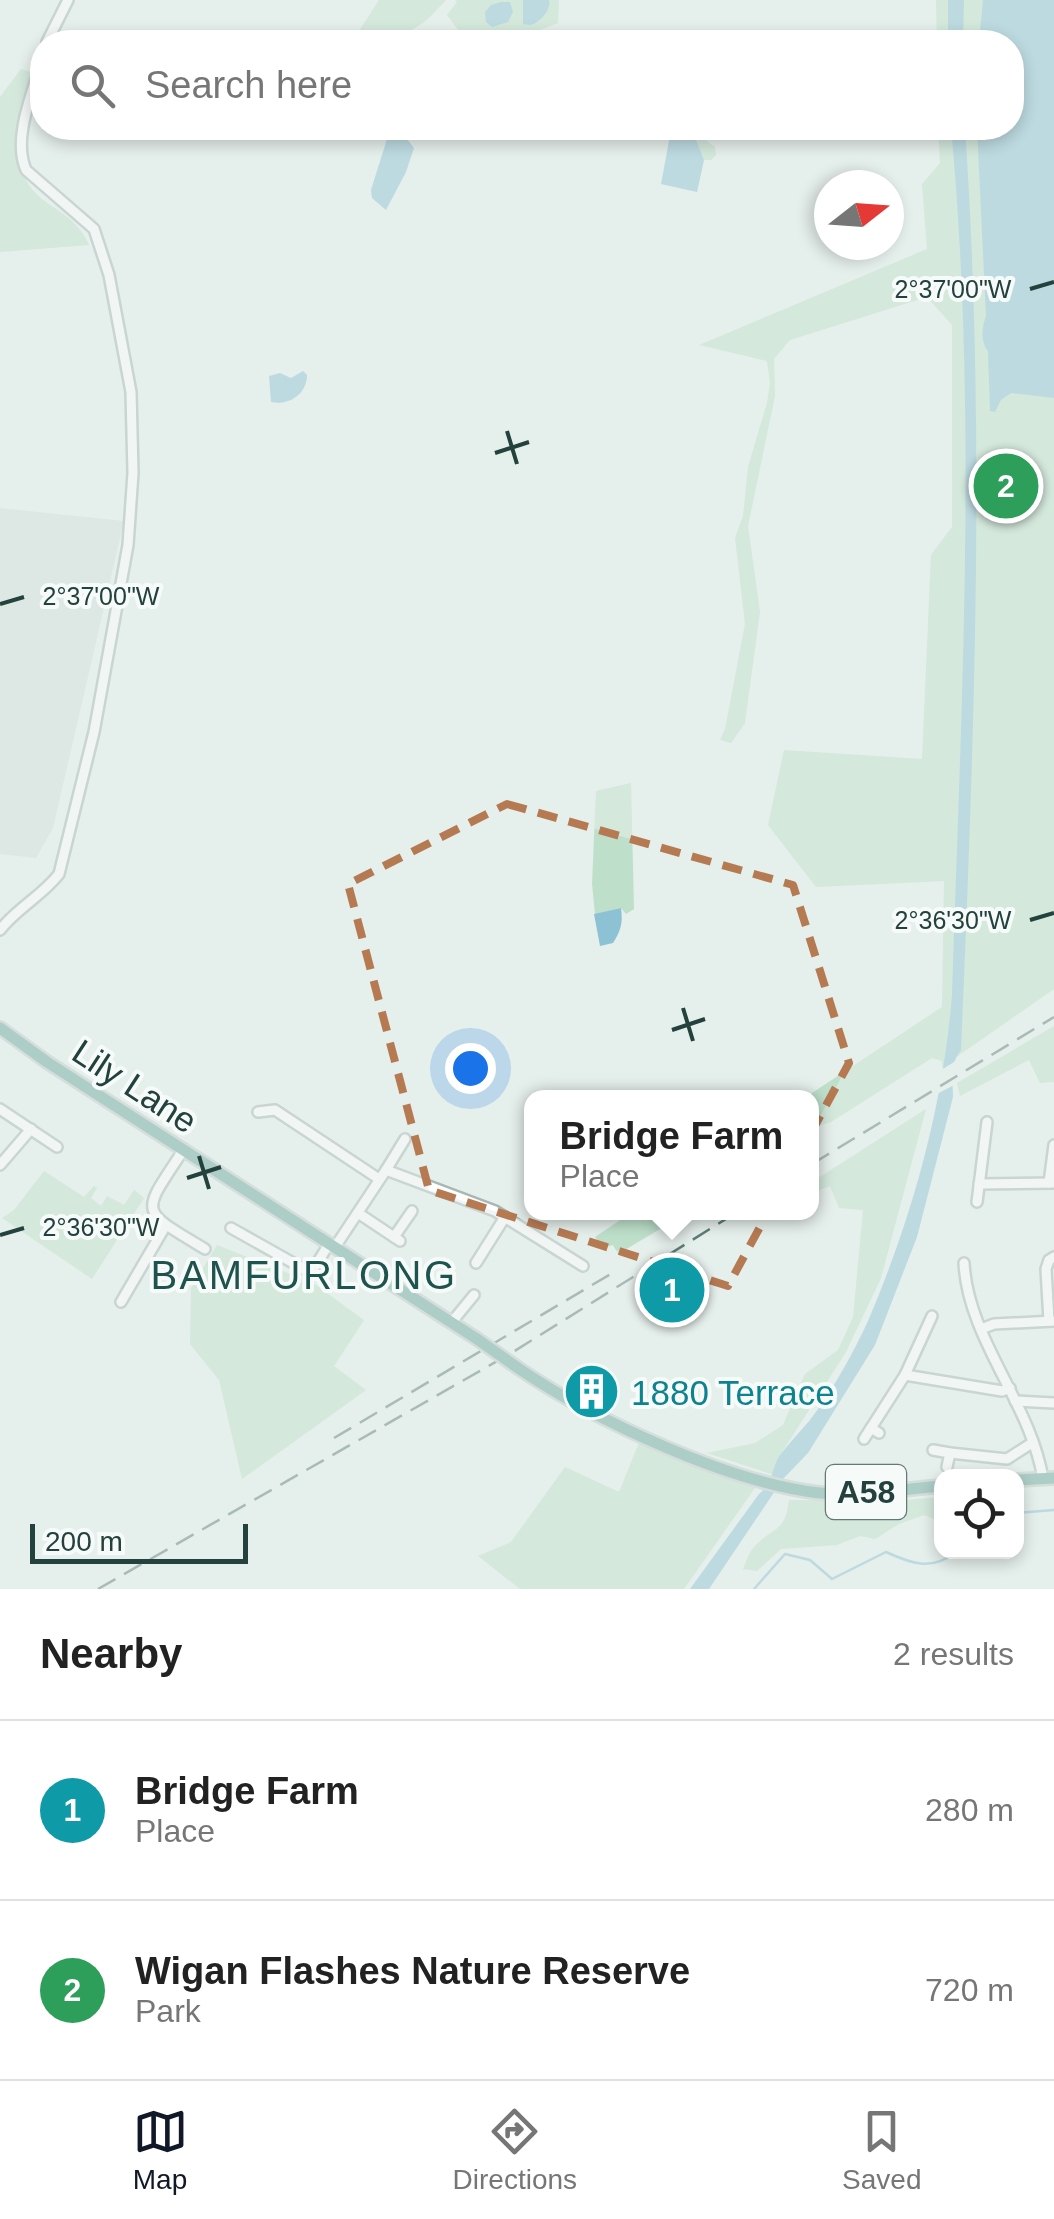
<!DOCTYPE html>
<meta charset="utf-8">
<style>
:root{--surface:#fff;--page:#f2f2f2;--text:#222;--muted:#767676;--line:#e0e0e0;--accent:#111827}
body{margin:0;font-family:Arial,sans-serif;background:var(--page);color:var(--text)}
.controls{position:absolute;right:30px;bottom:30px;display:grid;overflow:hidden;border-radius:20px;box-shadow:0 5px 15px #0003}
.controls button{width:90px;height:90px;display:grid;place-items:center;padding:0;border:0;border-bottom:2px solid var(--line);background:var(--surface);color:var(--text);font:50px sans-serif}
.compass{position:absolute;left:814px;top:170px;width:90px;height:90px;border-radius:50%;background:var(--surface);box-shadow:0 5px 15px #0003;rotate:73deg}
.scale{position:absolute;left:30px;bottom:25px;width:218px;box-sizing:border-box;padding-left:10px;border:5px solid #23413d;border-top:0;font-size:28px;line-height:35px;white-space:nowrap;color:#23413d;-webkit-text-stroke:8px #f6fbf9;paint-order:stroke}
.you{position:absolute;left:470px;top:1068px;width:35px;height:35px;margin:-25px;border:8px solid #fff;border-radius:50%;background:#1a73e8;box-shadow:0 0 0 15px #1a73e833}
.badge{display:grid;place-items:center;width:65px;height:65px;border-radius:50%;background:var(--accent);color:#fff;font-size:32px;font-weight:700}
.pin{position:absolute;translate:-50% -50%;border:5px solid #fff;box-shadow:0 2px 10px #0006}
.popup{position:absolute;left:524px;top:1090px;width:295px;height:130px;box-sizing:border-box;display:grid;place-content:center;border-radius:20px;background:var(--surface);filter:drop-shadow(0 2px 8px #0005);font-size:32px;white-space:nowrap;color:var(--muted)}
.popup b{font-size:38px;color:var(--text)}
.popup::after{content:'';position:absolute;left:50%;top:100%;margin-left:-20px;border:20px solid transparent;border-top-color:var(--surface)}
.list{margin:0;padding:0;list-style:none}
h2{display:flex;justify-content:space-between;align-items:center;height:130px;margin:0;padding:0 40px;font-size:42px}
h2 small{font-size:32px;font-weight:400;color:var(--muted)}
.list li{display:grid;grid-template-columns:65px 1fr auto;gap:30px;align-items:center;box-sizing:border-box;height:180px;padding:0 40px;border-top:2px solid var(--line)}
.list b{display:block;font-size:38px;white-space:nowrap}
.list p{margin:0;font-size:32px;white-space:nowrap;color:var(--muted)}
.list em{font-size:32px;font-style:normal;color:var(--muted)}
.icon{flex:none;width:55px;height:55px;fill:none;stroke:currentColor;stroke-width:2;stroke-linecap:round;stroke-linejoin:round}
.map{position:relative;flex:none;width:1054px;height:1589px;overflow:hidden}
.search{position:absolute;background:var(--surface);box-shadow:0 5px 15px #0003;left:30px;right:30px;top:30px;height:110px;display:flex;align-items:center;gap:25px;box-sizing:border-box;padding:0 35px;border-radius:40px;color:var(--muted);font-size:38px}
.sheet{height:490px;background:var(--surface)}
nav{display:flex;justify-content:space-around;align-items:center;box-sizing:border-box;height:140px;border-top:2px solid var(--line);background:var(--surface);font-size:28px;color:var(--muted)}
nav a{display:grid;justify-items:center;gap:5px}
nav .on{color:var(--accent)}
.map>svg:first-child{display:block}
.built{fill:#d3dfdb}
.green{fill:#bee0cb}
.water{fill:#8dc1d4}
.pier{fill:#e5efeb}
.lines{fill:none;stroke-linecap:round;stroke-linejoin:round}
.stream{stroke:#8dc1d4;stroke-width:2.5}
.minor-casing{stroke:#a7b7b3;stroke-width:14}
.major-casing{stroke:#c1cac9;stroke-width:16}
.minor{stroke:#fff;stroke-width:9}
.major{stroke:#69a59c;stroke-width:11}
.rail{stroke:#5e7d78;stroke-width:2.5;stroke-dasharray:20 10;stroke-linecap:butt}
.major-bridge-casing{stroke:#c1cac9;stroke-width:16;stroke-linecap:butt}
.major-bridge{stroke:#69a59c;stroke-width:11}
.marked{fill:none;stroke:#b67a53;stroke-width:8;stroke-dasharray:20 12;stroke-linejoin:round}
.ticks{fill:none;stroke:#23413d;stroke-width:4}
.labels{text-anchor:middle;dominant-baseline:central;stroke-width:8;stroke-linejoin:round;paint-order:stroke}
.shield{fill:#f6fbf9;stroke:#627975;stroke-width:2.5}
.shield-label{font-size:32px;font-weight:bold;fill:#23413d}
.street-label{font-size:35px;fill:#23413d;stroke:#f6fbf9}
.culture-label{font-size:35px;fill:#0d838f;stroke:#f6fbf9;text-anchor:start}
.quarter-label{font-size:40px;letter-spacing:2.5px;fill:#1e544d;stroke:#f6fbf9}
.ticks-label{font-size:25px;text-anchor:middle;fill:#23413d;stroke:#f6fbf9;stroke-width:8;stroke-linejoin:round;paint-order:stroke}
</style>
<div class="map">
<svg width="1054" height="1589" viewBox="0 0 1054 1589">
<rect width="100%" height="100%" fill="#e5efeb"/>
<polygon class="built" points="0,508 124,521 53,828 36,858 0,854"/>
<g class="green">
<polygon points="379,0 446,0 427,20 394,42 352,42"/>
<polygon points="455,0 559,0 558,23 508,42 467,42 447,15 457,2"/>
<polygon points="936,0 1054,0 1054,989 942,1067 942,1061 932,1058 831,1122 812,1128 812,1098 806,1097 942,1007 944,881 816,887 768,825 784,750 922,759 931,555 952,527 952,325 927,297 790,340 774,359 775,396 748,526 760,612 745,723 731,743 720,740 725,729 745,624 735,538 743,516 748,467 767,403 770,383 767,361 699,345 927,249 922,184 940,163 938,128 1012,128 1012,42 937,42"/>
<path d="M21,69L34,73C22,118 1,170 46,202C65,215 79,223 89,245L0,252V97Z"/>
<polygon points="657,128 701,128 708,142 715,147 716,155 711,160 704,160 692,129"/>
<polygon points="631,783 634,909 626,914 621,908 595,914 592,884 596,791"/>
<polygon points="1054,1026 1054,1082 1040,1083 1029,1060 960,1096 957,1083"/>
<polygon points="926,1109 881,1278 846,1352 777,1460 774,1475 707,1453 755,1443 783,1425 805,1374 838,1350 853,1317 863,1210 839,1208 830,1186 812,1193 812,1182"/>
<polygon points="44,1171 84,1197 94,1186 97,1188 91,1198 112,1215 101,1206 107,1196 124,1205 134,1190 144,1198 92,1279 2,1218 14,1210"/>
<polygon points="632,1212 687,1212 687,1213 618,1254 613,1245 603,1248 595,1237"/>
<polygon points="217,1245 313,1283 364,1320 334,1366 366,1390 242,1479 219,1380 190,1344 191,1288"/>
<polygon points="640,1440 755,1488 684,1589 520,1589 478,1556 511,1542 565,1467 619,1492"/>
<path d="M941,1497V1522L924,1515L899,1524L875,1539L860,1536L837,1545L781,1549L757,1571L743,1569C746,1562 749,1551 755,1546C774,1526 785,1533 789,1500L893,1501Z"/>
</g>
<g class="water">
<path d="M523,0H549C552,9 540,22 531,25L523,24Z"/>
<polygon points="948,0 964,0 963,42 948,42"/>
<path d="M983,0H1054V398L1011,393L1001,400L995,412L990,411L988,351C980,341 982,327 986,316L977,128H1012V42H979Z"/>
<polygon points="501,2 510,2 513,12 508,22 492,27 486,22 485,12 491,5"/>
<path d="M951,128H965C986,434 974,743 961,1050C948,1068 953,1078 953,1097L917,1237L875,1345L808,1453L783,1479L709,1589H690L759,1494C774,1483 771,1468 780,1455C789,1443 800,1432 810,1420C832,1391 853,1354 868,1321C912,1218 943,1107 952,995C961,708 978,414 951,128Z"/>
<polygon points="692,129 704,160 697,192 661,184 671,130"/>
<polygon points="395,133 407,139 414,148 406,172 386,210 372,198 371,190 387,139"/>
<path d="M303,371L307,375C307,394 289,406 271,402L269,376L280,373L291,378Z"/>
<path d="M621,908C623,923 621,930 613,943L600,946L594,914Z"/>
</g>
<polygon class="pier" points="962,1057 957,1064 956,1084 935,1095 938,1072"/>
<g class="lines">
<g class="stream">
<polyline points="1016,1513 1054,1510"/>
<path d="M754,1589L785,1554L810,1560L832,1579L886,1552C912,1564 932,1571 956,1552"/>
</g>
<defs>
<g id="minor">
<polyline points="47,42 68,0"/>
<path d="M0,930C17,908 42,896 59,874L94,732L128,545L133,473L131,392L109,275L94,229L26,170C12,138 33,92 42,60"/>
<polyline points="0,1109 57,1147"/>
<polyline points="258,1112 275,1110 379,1179"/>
<path d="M184,1149C141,1215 137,1208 205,1249"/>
<polyline points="0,1165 31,1129"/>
<polyline points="386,1170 405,1139"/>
<polyline points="1049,1183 1054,1145"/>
<polyline points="979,1184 1054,1183"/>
<polyline points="977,1202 987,1122"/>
<polyline points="358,1213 400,1241"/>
<polyline points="231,1228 311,1273 329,1244"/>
<polyline points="394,1237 412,1211"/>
<polyline points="335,1247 386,1170 495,1211 583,1266"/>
<polyline points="476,1263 505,1217"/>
<path d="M964,1263C968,1340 1031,1403 1043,1479"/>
<polyline points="121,1302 166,1225"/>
<polyline points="1049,1321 1046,1269 1049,1260 1054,1257"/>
<polyline points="451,1323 474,1295"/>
<polyline points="981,1329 994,1324 1054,1321"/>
<polyline points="905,1375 1002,1391 1010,1388"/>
<polyline points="1015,1401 1054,1403"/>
<polyline points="871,1428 905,1375 932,1316"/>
<polyline points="864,1439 871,1428 879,1433"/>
<polyline points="933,1450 950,1453 947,1467"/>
<polyline points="950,1453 1007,1459 1032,1443"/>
</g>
<g id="major">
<polyline points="0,1028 47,1062 477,1339"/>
<path d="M518,1368C594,1420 729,1483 820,1493C860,1497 902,1489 942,1486"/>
<polyline points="1016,1480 1054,1478"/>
</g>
</defs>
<use href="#minor" class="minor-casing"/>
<use href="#major" class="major-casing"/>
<use href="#minor" class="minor"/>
<use href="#major" class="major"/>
<g class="rail">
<polyline points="812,1164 1054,1017"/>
<polyline points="334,1438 614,1272"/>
<polyline points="98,1589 513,1352 737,1212"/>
</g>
<defs>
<polyline id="major-bridge" points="477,1339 518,1368"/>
</defs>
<use href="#major-bridge" class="major-bridge-casing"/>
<use href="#major-bridge" class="major-bridge"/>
</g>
<path d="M0 0H1054V1589H0ZM507,804L793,885L849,1063L728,1286L429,1190L348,884Z" fill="#e5efeb" fill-opacity=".55" fill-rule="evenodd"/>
<path class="marked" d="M507,804L793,885L849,1063L728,1286L429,1190L348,884Z"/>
<path class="ticks" d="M1030,289L1054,282M507,431L517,464M495,453L529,442M0,604L24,597M1030,920L1054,913M683,1008L693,1041M672,1030L705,1019M199,1156L209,1189M187,1178L221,1167M0,1235L24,1228"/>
<defs>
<symbol id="building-disc" viewBox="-11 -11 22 22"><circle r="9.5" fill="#0f9aa8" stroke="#f6fbf9"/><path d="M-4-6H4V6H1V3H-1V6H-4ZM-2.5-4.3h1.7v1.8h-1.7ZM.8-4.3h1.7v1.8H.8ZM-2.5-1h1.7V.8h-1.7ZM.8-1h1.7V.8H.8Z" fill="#fff"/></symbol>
</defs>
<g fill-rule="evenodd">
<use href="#building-disc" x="560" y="1360" width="63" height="63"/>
</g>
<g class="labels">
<rect class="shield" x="826" y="1465" width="80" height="54" rx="8"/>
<g class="shield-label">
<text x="866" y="1492">A58</text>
</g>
<g class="street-label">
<text transform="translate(135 1086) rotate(33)">Lily Lane</text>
</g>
<g class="culture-label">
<text x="631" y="1392">1880 Terrace</text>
</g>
<g class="quarter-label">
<text x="304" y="1275">BAMFURLONG</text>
</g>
</g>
<g class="ticks-label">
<text x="953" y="298">2°37'00"W</text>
<text x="101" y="605">2°37'00"W</text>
<text x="953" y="929">2°36'30"W</text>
<text x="101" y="1236">2°36'30"W</text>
</g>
</svg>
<div class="controls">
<button><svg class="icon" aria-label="locate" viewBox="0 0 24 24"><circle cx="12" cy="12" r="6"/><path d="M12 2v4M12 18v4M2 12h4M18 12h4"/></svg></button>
</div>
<svg class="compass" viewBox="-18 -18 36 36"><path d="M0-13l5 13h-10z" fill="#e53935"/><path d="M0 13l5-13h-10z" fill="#767676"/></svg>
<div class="scale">200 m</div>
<div class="you"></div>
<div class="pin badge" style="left:672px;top:1290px;background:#0f9aa8">1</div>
<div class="popup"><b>Bridge Farm</b>Place</div>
<div class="pin badge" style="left:1006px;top:486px;background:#2e9e5b">2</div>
<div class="search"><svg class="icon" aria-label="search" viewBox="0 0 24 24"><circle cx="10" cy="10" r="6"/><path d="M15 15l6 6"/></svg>Search here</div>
</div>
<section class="sheet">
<h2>Nearby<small>2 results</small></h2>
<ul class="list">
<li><span class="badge" style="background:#0f9aa8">1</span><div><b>Bridge Farm</b><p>Place</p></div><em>280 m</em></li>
<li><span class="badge" style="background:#2e9e5b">2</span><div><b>Wigan Flashes Nature Reserve</b><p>Park</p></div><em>720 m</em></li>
</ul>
</section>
<nav>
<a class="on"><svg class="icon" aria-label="map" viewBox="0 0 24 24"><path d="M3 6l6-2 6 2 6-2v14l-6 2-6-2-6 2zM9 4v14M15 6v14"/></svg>Map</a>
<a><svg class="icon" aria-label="directions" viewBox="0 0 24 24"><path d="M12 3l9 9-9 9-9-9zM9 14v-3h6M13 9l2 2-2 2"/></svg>Directions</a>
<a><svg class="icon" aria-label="saved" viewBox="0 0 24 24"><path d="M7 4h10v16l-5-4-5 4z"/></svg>Saved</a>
</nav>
